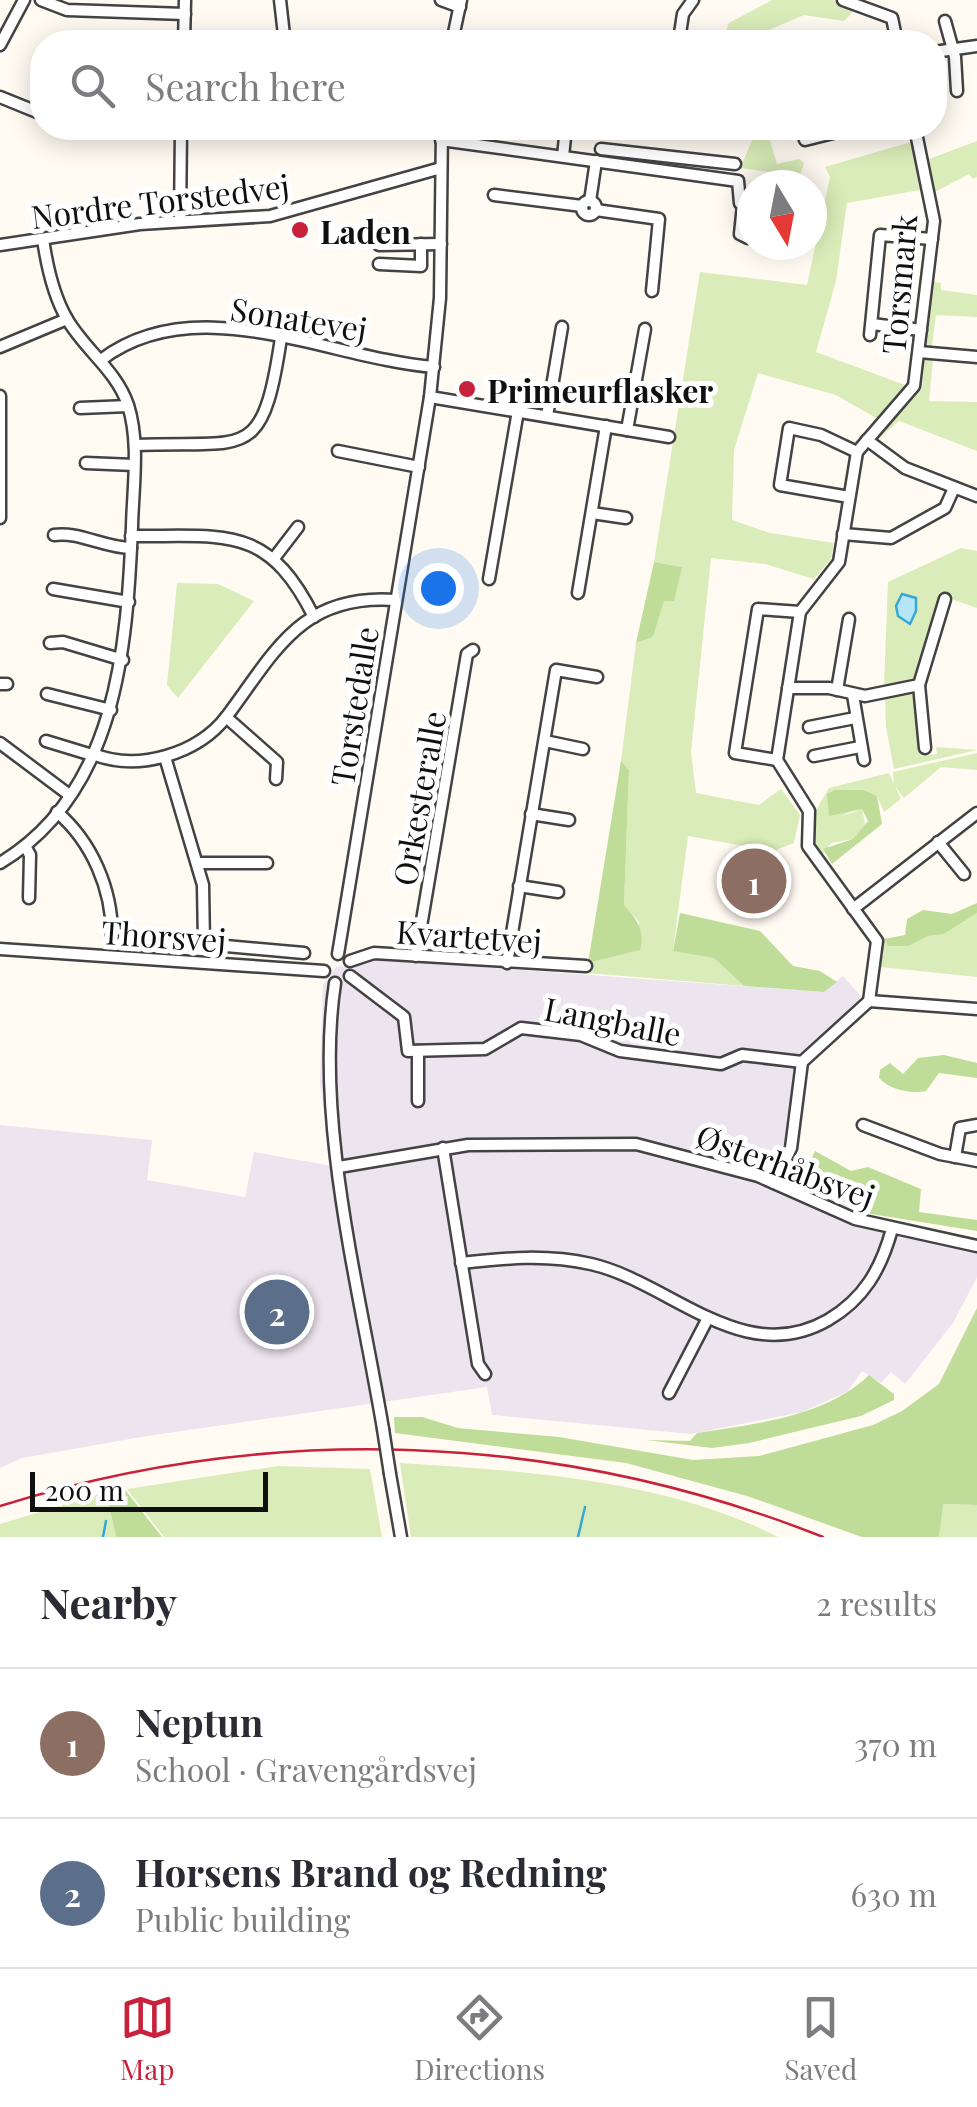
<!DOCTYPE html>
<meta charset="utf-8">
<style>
:root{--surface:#fff;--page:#f2f2f3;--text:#2b2b33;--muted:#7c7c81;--line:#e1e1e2;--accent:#c7213c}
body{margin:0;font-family:"Playfair Display",serif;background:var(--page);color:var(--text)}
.compass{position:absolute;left:737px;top:170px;width:90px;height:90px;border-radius:50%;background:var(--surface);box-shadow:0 5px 25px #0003;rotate:170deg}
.scale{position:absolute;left:30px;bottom:25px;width:238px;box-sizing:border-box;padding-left:10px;border:5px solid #101010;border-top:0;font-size:28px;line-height:35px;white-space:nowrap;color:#101010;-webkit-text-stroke:8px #fff;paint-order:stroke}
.you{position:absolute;left:438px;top:588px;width:35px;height:35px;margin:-25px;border:8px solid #fff;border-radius:50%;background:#1a73e8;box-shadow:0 0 0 15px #1a73e833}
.badge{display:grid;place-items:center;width:65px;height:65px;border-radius:50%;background:var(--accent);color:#fff;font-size:32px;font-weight:700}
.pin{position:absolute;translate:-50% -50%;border:5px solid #fff;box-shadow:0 2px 10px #0006}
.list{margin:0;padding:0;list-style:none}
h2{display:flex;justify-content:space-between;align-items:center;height:130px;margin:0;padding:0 40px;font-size:42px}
h2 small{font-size:32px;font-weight:400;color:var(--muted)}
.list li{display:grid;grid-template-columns:65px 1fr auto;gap:30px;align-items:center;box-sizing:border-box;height:150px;padding:0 40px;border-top:2px solid var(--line)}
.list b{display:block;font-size:38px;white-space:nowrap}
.list p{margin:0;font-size:32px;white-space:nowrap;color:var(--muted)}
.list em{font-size:32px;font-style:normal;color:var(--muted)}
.icon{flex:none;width:55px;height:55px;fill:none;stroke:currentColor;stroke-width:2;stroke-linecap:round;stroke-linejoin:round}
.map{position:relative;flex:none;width:977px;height:1537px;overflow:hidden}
.search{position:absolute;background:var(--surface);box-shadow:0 5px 25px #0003;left:30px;right:30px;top:30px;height:110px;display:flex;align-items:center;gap:25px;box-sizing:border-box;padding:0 35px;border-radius:40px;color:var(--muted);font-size:38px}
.sheet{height:430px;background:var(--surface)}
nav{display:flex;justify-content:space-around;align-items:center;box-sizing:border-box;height:140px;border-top:2px solid var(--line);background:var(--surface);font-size:28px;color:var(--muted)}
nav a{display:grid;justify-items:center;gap:5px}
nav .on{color:var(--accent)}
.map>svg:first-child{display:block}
.industrial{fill:#ece4ee}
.green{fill:#daecb9}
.forest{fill:#bfdd98}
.water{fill:#b5e7f9;stroke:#38a7d3;stroke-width:2.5}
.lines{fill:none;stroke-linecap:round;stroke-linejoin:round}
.stream{stroke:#38a7d3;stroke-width:2.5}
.minor-casing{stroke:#434343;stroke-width:15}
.minor{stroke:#fff;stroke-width:10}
.rail{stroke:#c7213c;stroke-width:2.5}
.minor-bridge-casing{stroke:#434343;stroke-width:15;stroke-linecap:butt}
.minor-bridge{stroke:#fff;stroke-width:10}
.poi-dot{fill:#c7213c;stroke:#fff;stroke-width:4}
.labels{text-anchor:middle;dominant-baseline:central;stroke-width:10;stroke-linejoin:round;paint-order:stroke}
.street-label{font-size:32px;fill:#101010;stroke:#fff}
.poi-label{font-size:32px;font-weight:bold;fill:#101010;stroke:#fff;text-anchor:start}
</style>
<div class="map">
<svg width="977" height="1537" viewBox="0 0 977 1537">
<rect width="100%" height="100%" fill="#fffbf2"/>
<polygon class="industrial" points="370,959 823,992 843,976 862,997 804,1050 807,1083 799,1149 786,1178 871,1216 977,1241 977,1277 953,1323 905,1384 891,1372 881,1383 862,1371 847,1392 802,1412 691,1434 492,1415 487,1387 147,1436 22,1458 0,1468 0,1125 152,1140 147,1180 245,1197 254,1152 332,1166 320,1084 323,985 336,967"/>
<g class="green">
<polygon points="772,0 833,0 853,12 844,21 804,15 757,35 759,42 722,42 729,23"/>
<polygon points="737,128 766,128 777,164 799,159 804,163 800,176 740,168 754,136"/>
<polygon points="977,141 977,177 973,179 969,174 935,192 929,159"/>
<polygon points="911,142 920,190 847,203 836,281 816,352 905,385 876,418 836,395 758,373 734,450 732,520 770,533 834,543 831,559 814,579 765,564 711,558 691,752 696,793 759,805 781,789 800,815 794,843 773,851 688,836 673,950 714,958 744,986 587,973 588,963 639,950 639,922 624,905 629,770 621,761 636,643 653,637 664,601 682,567 654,562 700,272 807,285 830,177 825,167"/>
<polygon points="934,282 941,283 941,290 977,295 977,317 936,315 932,345 938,351 926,349"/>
<polygon points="925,359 933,359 929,401 977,402 977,451 899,421 875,442 922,389"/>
<polygon points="961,548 977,551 977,608 943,596 916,680 884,686 888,582"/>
<polygon points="177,583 218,584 254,601 178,698 167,685"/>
<polygon points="914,691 922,756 937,754 936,747 977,750 894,769 886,727 885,695"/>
<polygon points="977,753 977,770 941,767 904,798 894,785 893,772"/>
<polygon points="889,773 901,799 884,812 877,796 842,816 862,809 866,828 853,839 831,843 823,854 814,844 815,812 829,788"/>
<polygon points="977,913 977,977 881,967 884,939 888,946 909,946 928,936 944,934"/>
<path d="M400,1463C524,1471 665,1479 778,1537H411Z"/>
<polygon points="278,1466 370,1469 382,1537 164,1537 127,1489"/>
<polygon points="106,1492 116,1537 0,1537 0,1524"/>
<polygon points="942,1504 977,1505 977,1537 939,1537"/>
</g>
<g class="forest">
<polygon points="654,562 682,567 674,601 664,601 653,637 636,643"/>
<path d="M621,761L629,770L624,905C637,920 645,929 640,950L588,963Z"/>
<polygon points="835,790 863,790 877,796 882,824 832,864 823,849 853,839 868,821 862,809 829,816 827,794"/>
<polygon points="977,903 977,913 944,934 928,936 909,946 888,946 884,939 905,935 907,919 923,910 952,914"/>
<polygon points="680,913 760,931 793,966 820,971 837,982 824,992 744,986 714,958 673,951"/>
<path d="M944,1055L977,1063V1078L939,1073L926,1091C910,1094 890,1090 879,1078L880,1070L890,1063L903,1074L918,1058Z"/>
<polygon points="815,1151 851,1171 868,1167 921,1189 919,1212 977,1220 977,1231 871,1214 800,1183"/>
<polygon points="977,1308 977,1505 943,1504 939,1537 862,1537 747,1496 626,1463 395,1433 394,1417 422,1417 458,1428 559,1437 693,1460 759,1456 873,1425 902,1411 939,1384"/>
<path d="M869,1375L894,1394V1400L861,1416L749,1443L712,1448L646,1440L690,1441L697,1433C754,1424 826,1417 869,1375Z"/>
<polygon points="123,1487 162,1537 116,1537 106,1492"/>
</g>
<polygon class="water" points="902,594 916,598 916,611 910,624 898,616 896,606"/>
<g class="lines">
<g class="stream">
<polyline points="103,1537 106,1521"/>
<polyline points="578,1537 585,1507"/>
</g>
<defs>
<g id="minor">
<polyline points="41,0 67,10 185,14"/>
<polyline points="441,0 460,7"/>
<polyline points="843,0 892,18 897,42"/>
<polyline points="945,21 955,57 957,91"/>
<polyline points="185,40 267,42"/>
<polyline points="679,40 683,14 693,0"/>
<polyline points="184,42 185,0"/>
<polyline points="277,42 284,35 280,0"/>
<polyline points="452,42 461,0"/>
<polyline points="0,45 24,0"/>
<polyline points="934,52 977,46"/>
<polyline points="0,97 42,114"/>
<polyline points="802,128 805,140 853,128"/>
<polyline points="441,140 738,181 740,203 752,206"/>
<polyline points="601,149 735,164"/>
<polyline points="563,156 566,128"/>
<polyline points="494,195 582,206"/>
<circle cx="589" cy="208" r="7"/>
<polyline points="590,201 596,161"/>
<polyline points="743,205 740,234 748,238"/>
<polyline points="596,210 659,219 652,291"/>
<polyline points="180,221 181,128"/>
<polyline points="0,245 140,224 270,216 441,168"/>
<polyline points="379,245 441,244"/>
<polyline points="379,264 421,266 421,244"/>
<polyline points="872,324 921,330"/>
<polyline points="870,335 880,235 932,239"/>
<polyline points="0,347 67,319"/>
<polyline points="919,352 977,357"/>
<path d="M101,360C197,287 330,359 434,367"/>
<polyline points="0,396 0,518"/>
<polyline points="430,397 669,437"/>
<polyline points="80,408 128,406"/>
<polyline points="547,416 562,327"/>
<polyline points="627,430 645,329"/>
<polyline points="867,440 905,468 977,496"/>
<path d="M135,445C247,440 262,465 281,338"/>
<polyline points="338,451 419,467"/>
<polyline points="86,463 134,465"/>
<polyline points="849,497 780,485 789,428 821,435 857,452"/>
<polyline points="592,513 626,518"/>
<polyline points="843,534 891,538 945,508 954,488"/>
<path d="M54,535C78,531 105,548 131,548"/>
<path d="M131,536C225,537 267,523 314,617"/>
<polyline points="275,557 298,527"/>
<polyline points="489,579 518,411"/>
<polyline points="53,589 129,602"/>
<polyline points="578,593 606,426"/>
<polyline points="50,643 63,642 123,660"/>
<polyline points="0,684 7,684"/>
<polyline points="919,685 925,748"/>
<polyline points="788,688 829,688 865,696 919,685 945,599"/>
<polyline points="837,690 849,619"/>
<polyline points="47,694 111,710"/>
<polyline points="853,695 864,760"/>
<polyline points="226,717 277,762 276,779"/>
<polyline points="809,727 855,718"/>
<polyline points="46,741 92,755"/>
<polyline points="545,741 583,749"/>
<polyline points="0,743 68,794"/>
<path d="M93,754C138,772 198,754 227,716C275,652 301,593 396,600"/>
<polyline points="814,756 860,747"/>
<polyline points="165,757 203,885 204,944 304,953"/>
<polyline points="777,760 735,753 758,609 800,612"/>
<path d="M57,812C92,842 112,889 112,935"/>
<polyline points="531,814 569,820"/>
<polyline points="938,842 964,874"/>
<polyline points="25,846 30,855 29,898"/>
<path d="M0,863C117,793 127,647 132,526C133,486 140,443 128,405C116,370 85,350 67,319C53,295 47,267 43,239"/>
<polyline points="197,863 267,863"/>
<polyline points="519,886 558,892"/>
<polyline points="853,909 977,813"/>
<polyline points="0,949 324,971"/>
<polyline points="338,954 430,397 440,298 442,128"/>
<polyline points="416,956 467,654 473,650"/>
<polyline points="350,961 374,953 586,966"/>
<polyline points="507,963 556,670 597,677"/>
<polyline points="350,976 404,1017 408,1051 485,1049 521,1028 581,1035 620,1051 721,1064 742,1055 802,1062"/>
<path d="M335,983C314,1120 360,1291 383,1429"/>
<polyline points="869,1001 977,1009"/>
<polyline points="418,1051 418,1101"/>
<polyline points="863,1125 940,1154 977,1161"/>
<polyline points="443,1148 478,1364 485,1374"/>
<polyline points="955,1157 960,1128 977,1125"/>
<polyline points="339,1167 468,1145 636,1144 758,1176 855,1219 977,1246"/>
<polyline points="774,1183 791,1148 802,1062 869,1001 877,941 808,846 809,811 777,760 800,612 839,562 857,452 914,386 934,221 915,128"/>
<path d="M461,1263C506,1258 546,1254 591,1264C670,1282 743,1369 828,1320C864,1299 881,1269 892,1229"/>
<polyline points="669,1393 708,1318"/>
<polyline points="390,1474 401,1537"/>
</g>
</defs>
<use href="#minor" class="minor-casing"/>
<use href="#minor" class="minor"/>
<path class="rail" d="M0,1506C271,1421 559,1432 823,1537"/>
<defs>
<polyline id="minor-bridge" points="383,1429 390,1474"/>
</defs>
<use href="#minor-bridge" class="minor-bridge-casing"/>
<use href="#minor-bridge" class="minor-bridge"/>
</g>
<g class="poi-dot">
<circle cx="300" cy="230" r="10"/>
<circle cx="467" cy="389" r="10"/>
</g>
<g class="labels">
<g class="street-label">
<text transform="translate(160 200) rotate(-7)">Nordre Torstedvej</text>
<text transform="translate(898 284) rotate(-85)">Torsmark</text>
<text transform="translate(299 318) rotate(9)">Sonatevej</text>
<text transform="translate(353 706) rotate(-81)">Torstedalle</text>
<text transform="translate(418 798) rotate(-80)">Orkesteralle</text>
<text transform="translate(164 935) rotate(4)">Thorsvej</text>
<text transform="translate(469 935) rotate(4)">Kvartetvej</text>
<text transform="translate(613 1020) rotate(11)">Langballe</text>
<text transform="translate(786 1165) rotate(20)">Østerhåbsvej</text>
</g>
<g class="poi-label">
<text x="320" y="230">Laden</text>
<text x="487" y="389">Primeurflasker</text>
</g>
</g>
</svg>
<svg class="compass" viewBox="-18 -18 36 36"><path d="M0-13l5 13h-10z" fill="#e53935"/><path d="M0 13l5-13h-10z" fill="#7c7c81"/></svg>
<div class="scale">200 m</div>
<div class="you"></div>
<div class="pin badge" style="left:754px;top:881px;background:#8d6e63">1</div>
<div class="pin badge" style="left:277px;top:1312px;background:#5c6f8a">2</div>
<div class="search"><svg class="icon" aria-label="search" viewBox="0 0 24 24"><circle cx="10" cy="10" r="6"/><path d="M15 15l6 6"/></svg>Search here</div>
</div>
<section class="sheet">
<h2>Nearby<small>2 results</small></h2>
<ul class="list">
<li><span class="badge" style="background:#8d6e63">1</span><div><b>Neptun</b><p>School · Gravengårdsvej</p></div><em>370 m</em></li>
<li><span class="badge" style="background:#5c6f8a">2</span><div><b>Horsens Brand og Redning</b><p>Public building</p></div><em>630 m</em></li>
</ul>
</section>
<nav>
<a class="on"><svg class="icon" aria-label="map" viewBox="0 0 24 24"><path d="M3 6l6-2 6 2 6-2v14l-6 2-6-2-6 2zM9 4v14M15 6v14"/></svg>Map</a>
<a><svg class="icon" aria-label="directions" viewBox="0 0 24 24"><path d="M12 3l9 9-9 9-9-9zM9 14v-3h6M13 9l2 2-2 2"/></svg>Directions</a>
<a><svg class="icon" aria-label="saved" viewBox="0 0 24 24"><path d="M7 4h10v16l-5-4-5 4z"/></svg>Saved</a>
</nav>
